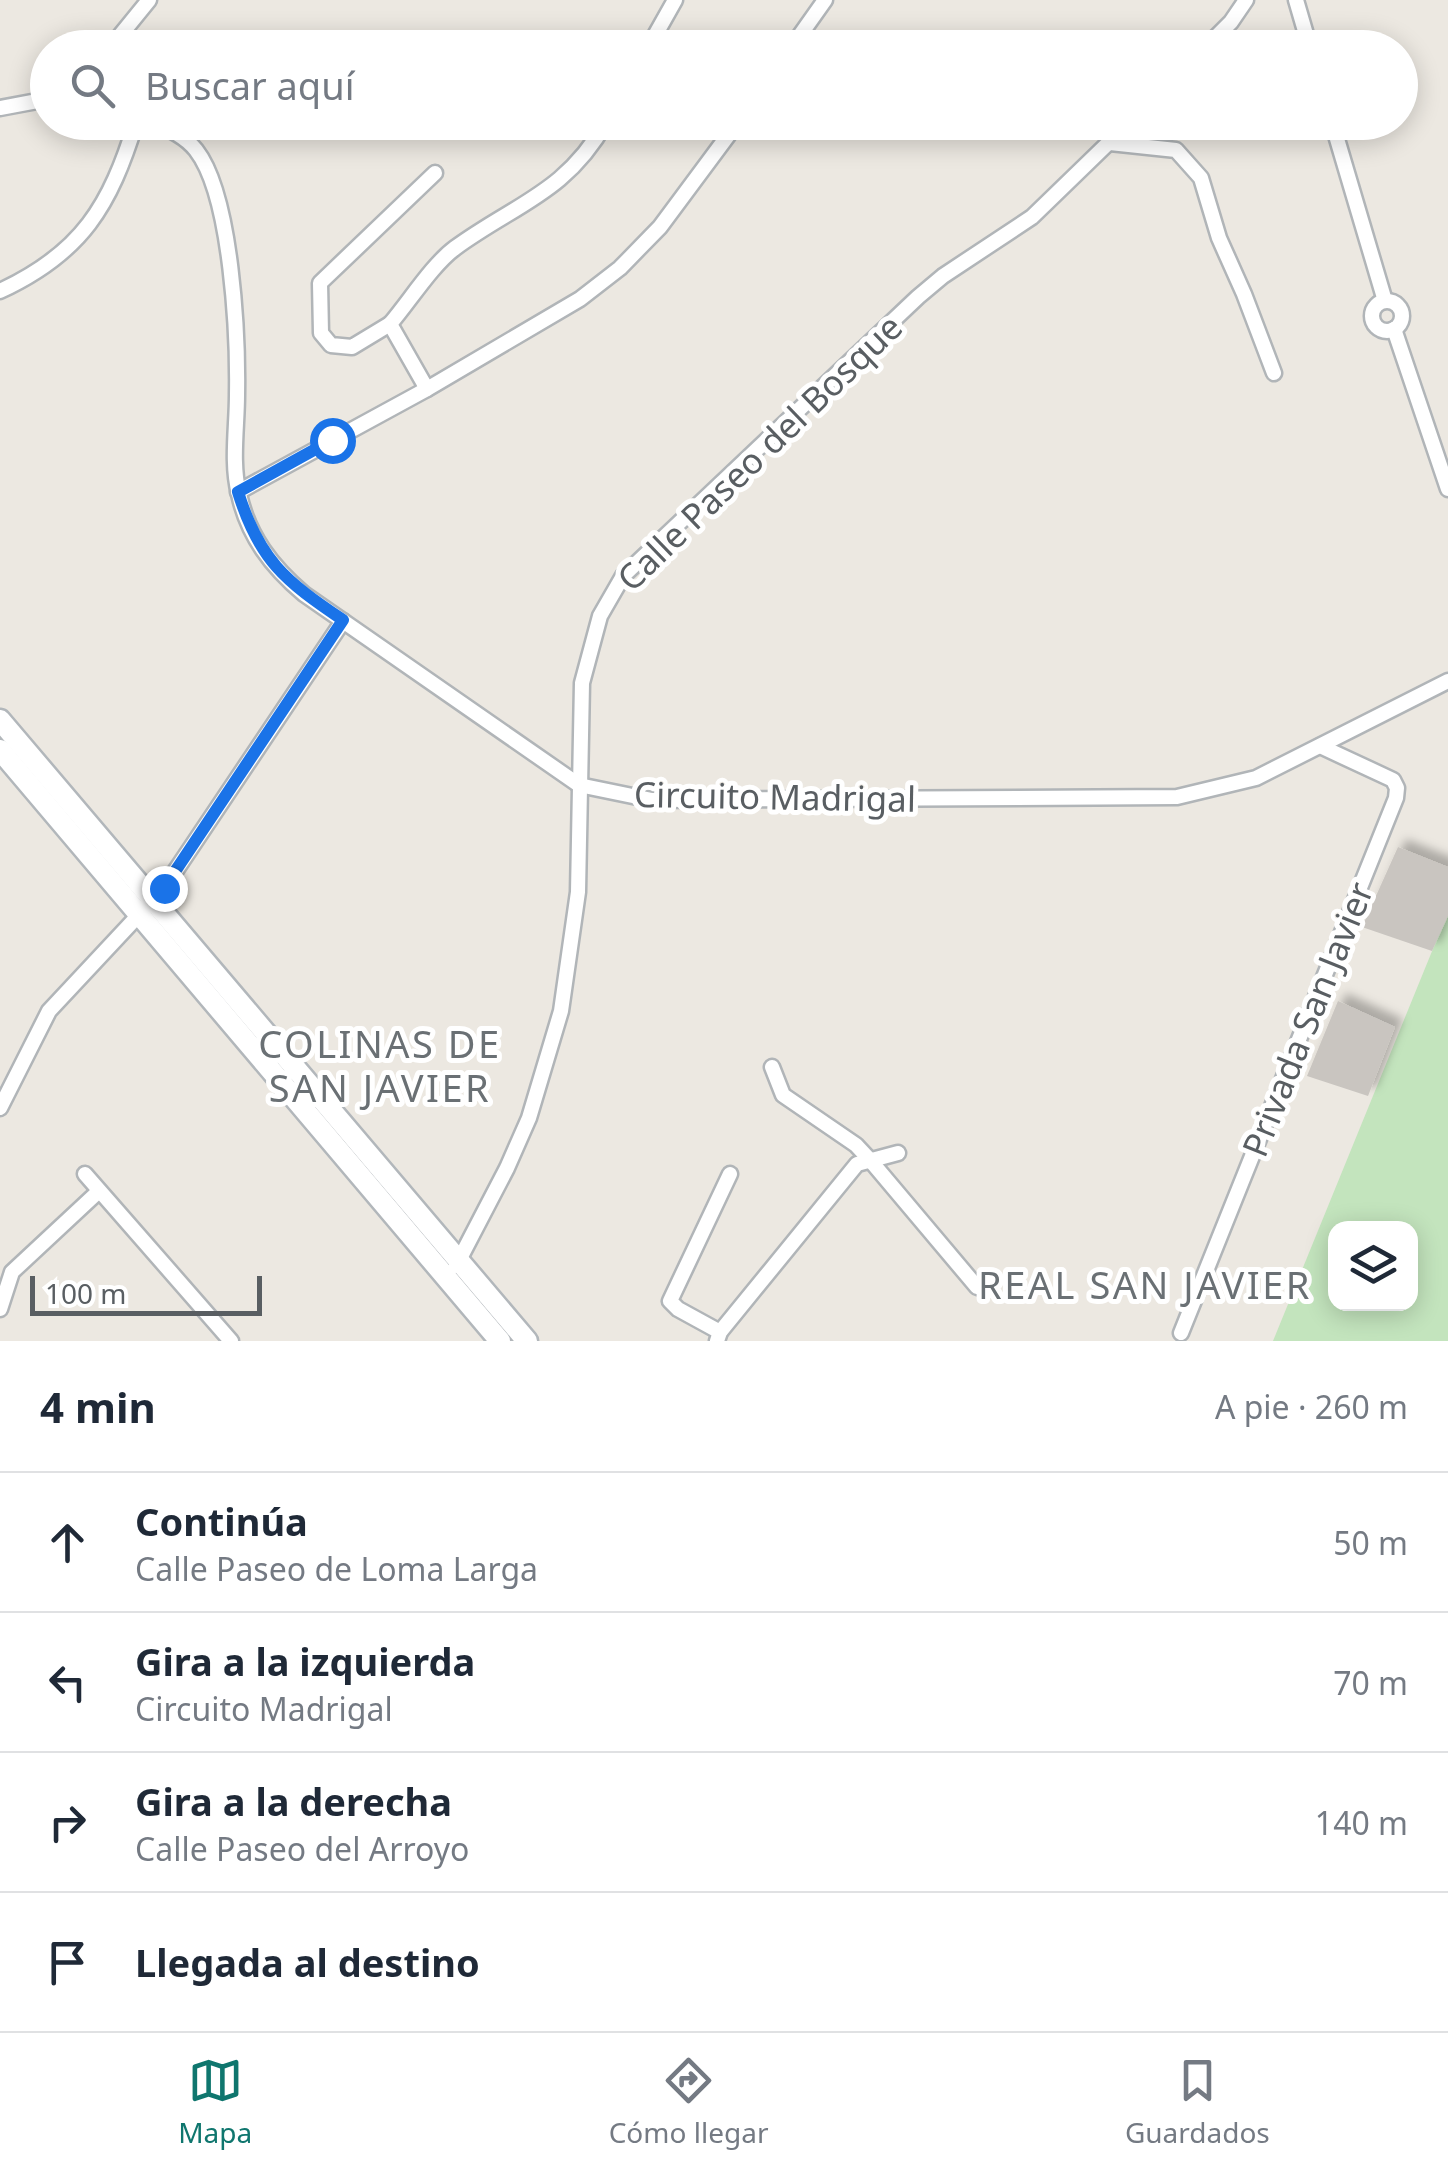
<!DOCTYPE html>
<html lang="es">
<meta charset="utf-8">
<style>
:root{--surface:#fff;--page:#f2f2f3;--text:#1f2937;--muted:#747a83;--line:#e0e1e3;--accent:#0f766e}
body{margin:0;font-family:"Noto Sans",sans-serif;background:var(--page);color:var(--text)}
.controls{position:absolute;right:30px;bottom:30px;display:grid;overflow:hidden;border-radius:20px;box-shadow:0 5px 25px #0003}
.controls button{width:90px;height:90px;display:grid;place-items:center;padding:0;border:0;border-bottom:2px solid var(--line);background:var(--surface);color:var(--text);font:50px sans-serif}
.scale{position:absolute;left:30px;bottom:25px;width:232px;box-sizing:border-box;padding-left:10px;border:5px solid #595e62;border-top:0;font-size:28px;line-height:35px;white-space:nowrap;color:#595e62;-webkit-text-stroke:8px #fff;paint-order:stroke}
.stop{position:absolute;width:30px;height:30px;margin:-22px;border:8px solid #1a73e8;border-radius:50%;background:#fff}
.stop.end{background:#1a73e8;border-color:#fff;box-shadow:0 2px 10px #0008}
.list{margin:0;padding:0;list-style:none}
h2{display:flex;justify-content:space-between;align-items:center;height:130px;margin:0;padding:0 40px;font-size:42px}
h2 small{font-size:32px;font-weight:400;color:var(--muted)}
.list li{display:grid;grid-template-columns:65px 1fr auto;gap:30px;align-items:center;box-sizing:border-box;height:140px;padding:0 40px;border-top:2px solid var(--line)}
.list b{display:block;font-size:38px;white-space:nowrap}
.list p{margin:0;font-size:32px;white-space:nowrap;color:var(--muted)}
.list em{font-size:32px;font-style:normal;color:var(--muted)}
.icon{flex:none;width:55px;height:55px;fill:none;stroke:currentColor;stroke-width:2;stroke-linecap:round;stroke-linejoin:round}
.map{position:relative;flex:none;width:1448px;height:1341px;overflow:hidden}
.search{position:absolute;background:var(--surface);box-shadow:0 5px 25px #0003;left:30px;right:30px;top:30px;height:110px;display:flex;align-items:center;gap:25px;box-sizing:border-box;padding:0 35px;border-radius:55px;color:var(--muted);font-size:38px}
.sheet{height:690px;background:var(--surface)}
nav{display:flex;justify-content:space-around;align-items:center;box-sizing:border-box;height:140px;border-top:2px solid var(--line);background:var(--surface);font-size:28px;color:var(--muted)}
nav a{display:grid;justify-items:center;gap:5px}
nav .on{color:var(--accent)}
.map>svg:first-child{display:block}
.green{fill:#c3e4bd;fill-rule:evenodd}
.building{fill:#c9c5c0;filter:url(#shadow)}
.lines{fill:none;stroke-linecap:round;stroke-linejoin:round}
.street-casing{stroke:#b1b5b8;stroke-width:19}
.secondary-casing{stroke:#b2b7bb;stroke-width:25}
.street{stroke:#fff;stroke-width:14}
.secondary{stroke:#fff;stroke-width:20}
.route{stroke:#1a73e8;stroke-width:12}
.labels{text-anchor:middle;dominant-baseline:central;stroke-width:10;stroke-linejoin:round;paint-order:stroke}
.street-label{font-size:35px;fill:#595e62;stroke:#fff}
.neighbourhood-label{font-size:38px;letter-spacing:2.5px;fill:#6a7074;stroke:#fff}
</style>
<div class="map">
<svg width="1448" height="1341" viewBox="0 0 1448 1341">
<defs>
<filter id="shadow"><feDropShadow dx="8" dy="-8" stdDeviation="5" flood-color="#0004"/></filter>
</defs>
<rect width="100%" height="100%" fill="#ece8e1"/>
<path class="green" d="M1448,912V1341H1273ZM1336,1228H1410V1304H1336Z"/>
<g class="building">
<polygon points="1398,847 1448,867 1448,916 1432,951 1362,927"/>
<polygon points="1338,1001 1395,1027 1368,1096 1307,1076"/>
</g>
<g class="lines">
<defs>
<g id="street">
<polyline points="1296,0 1310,48"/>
<polyline points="110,48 149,0"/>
<polyline points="648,48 675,0"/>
<polyline points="791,48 825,0"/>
<polyline points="1205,48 1231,22 1246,0"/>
<polyline points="0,108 48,99"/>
<path d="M151,122C168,128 185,136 196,150C232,196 238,337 237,395C237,427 231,463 239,494C248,536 272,567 304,594L579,785L652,800L1177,797L1256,778L1448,681"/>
<polyline points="1332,122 1385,301"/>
<polyline points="1110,143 1176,150 1201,178 1219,238 1244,294 1274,373"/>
<path d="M0,291C82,253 110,206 136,122"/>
<circle cx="1387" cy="316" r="15"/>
<polyline points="390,324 352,347 331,345 321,333 320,283 435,173"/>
<polyline points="1394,329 1448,489"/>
<path d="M427,389L390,324C409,302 432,265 455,248C515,204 566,193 606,122"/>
<polyline points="238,492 427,389 580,299 620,268 660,227 738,122"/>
<polyline points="772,1067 783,1095 856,1145 870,1160 977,1287"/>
<polyline points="0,1108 49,1011 164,888 343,621"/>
<polyline points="85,1174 231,1341"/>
<polyline points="456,1266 507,1168 529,1118 561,1011 578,892 582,683 600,616 623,576 918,297 943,276 1032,217 1130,122"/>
<polyline points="0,1309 12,1272 99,1191"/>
<polyline points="720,1332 678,1309 670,1301 730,1174"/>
<polyline points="1181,1333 1396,798 1397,788 1393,780 1320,746"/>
<polyline points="717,1341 720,1332 857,1164 898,1153"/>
</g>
<g id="secondary">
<polyline points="0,720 527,1341"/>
<polyline points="0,750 500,1341"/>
</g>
</defs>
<use href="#street" class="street-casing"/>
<use href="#secondary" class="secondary-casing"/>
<use href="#street" class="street"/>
<use href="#secondary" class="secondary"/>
</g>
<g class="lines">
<path class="route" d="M164,888L343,620C285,581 259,560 238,492L332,440"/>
</g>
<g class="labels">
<g class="street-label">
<text transform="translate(759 452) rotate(-44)">Calle Paseo del Bosque</text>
<text transform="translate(775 796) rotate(1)">Circuito Madrigal</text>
<text transform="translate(1307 1019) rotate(-68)">Privada San Javier</text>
</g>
<g class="neighbourhood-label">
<text x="380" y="1043">COLINAS DE<tspan x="380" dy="44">SAN JAVIER</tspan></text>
<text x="1145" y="1284">REAL SAN JAVIER</text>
</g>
</g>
</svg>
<div class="controls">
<button><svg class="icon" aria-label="layers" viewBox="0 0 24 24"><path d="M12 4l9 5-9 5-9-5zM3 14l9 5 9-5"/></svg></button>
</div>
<div class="scale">100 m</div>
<div class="stop" style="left:332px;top:440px"></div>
<div class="stop end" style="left:164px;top:888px"></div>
<div class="search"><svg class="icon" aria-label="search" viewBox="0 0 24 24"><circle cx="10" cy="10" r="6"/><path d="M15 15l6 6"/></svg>Buscar aquí</div>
</div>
<section class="sheet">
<h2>4 min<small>A pie · 260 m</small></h2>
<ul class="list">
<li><svg class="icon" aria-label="ahead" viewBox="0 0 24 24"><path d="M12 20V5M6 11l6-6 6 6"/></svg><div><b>Continúa</b><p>Calle Paseo de Loma Larga</p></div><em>50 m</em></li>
<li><svg class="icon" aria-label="left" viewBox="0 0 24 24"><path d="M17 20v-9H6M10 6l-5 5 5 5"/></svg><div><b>Gira a la izquierda</b><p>Circuito Madrigal</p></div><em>70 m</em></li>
<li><svg class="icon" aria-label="right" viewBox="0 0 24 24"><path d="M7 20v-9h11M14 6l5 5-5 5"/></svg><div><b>Gira a la derecha</b><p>Calle Paseo del Arroyo</p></div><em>140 m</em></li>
<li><svg class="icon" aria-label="arrive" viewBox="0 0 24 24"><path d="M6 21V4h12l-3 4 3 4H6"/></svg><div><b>Llegada al destino</b></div></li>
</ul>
</section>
<nav>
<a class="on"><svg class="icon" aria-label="map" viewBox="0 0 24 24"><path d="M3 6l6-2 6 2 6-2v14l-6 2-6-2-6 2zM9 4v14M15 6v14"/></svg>Mapa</a>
<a><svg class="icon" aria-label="directions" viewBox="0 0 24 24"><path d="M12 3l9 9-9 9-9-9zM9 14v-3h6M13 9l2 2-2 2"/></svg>Cómo llegar</a>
<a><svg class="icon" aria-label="saved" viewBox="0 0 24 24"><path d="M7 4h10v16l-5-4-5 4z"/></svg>Guardados</a>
</nav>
